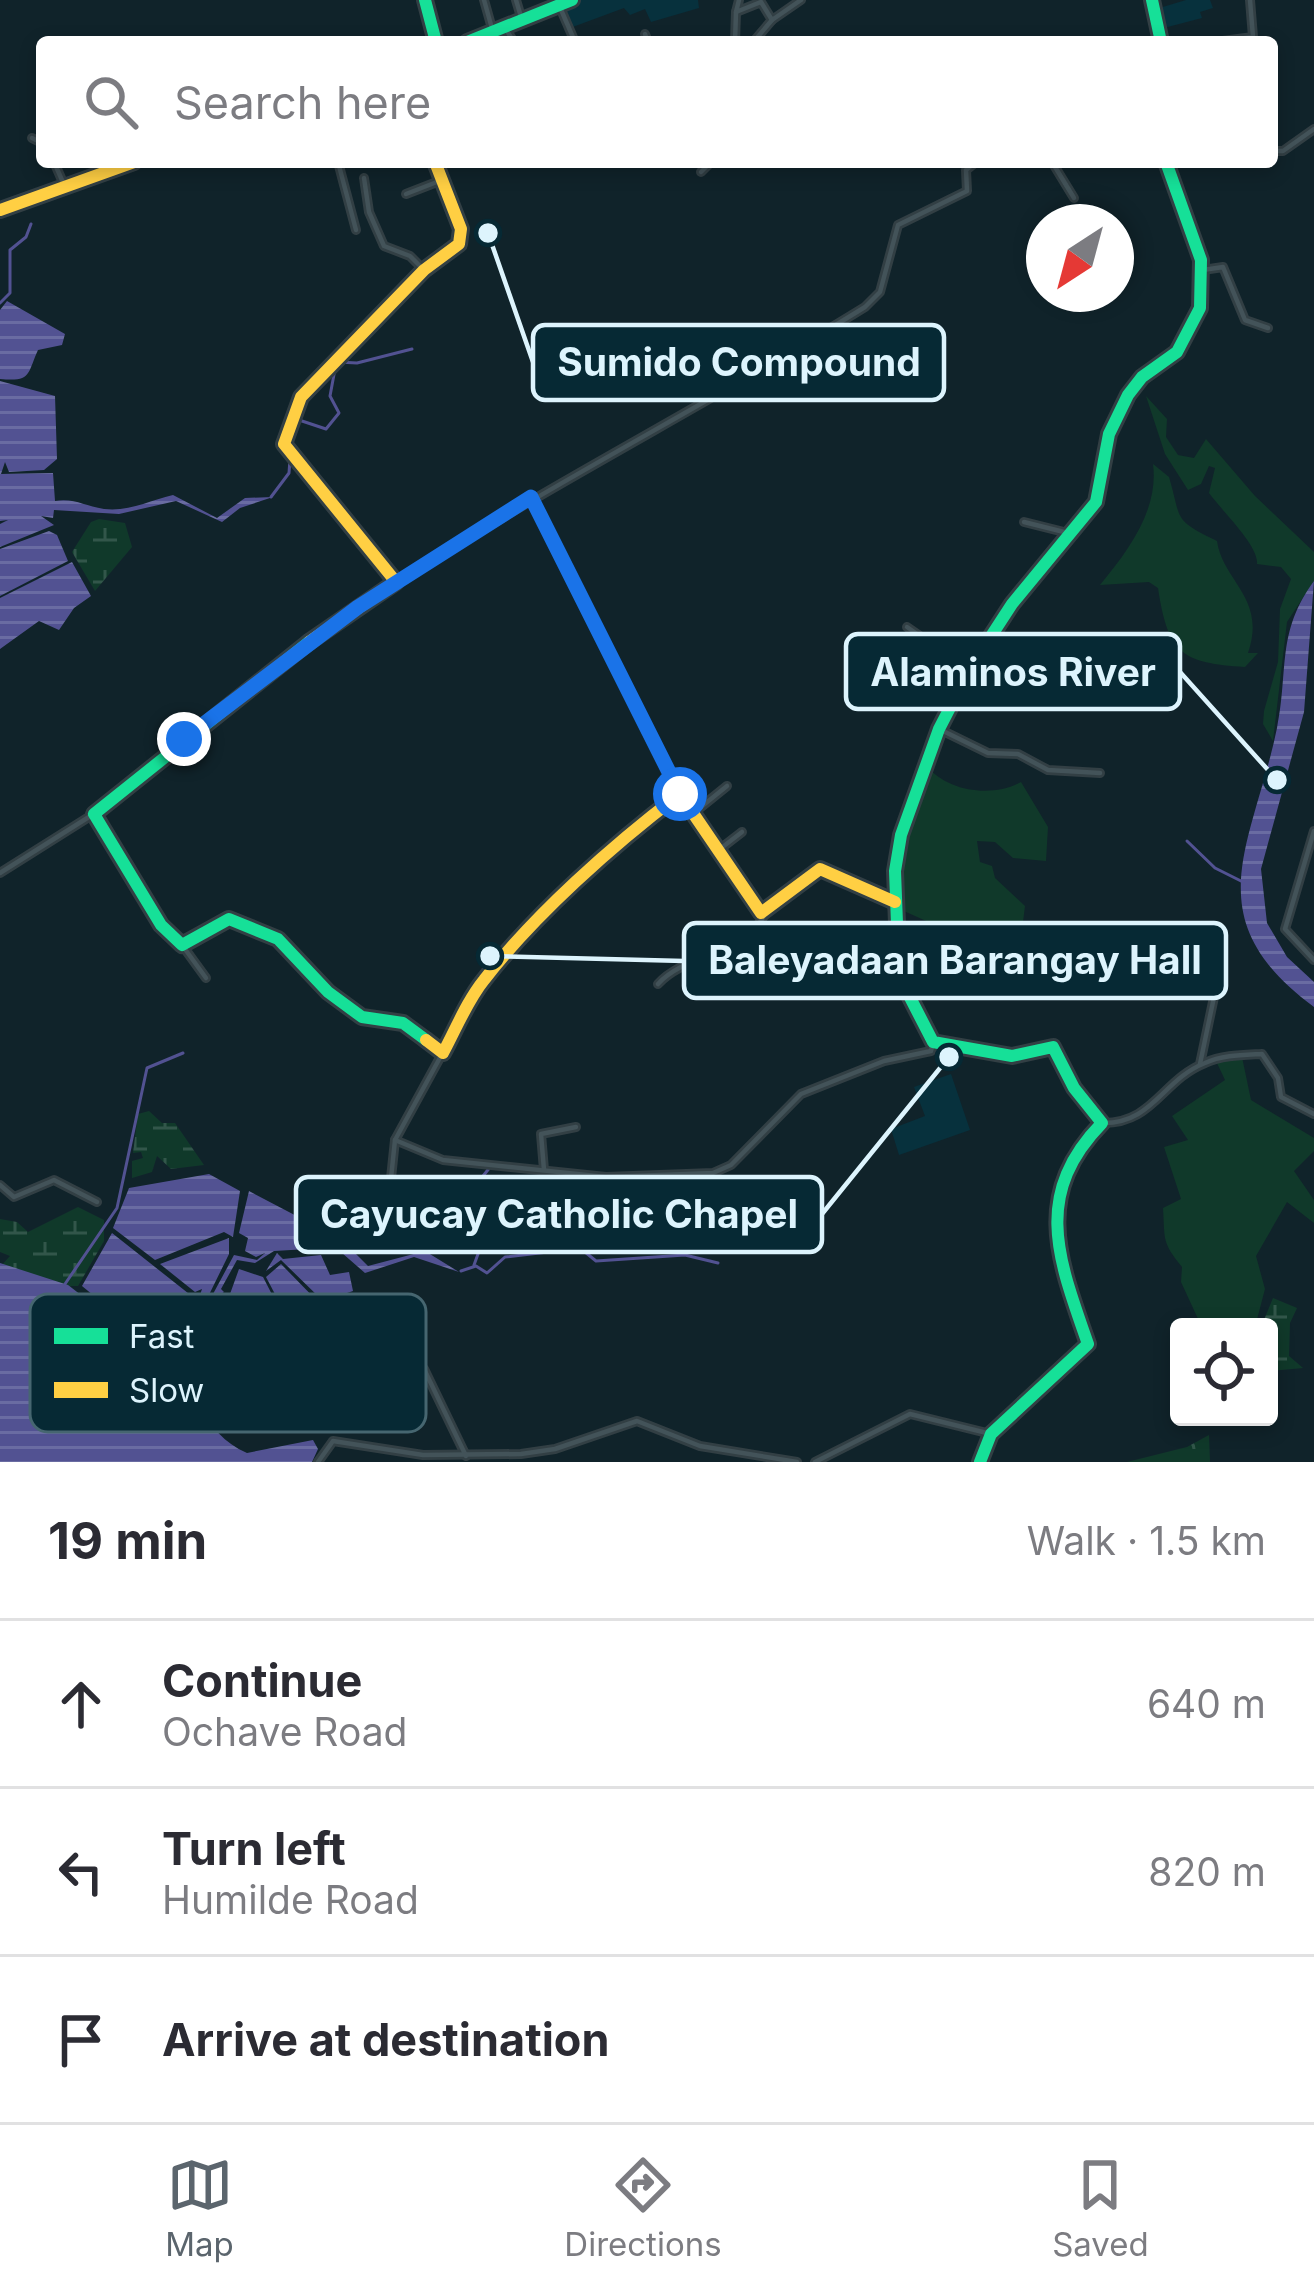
<!DOCTYPE html>
<meta charset="utf-8">
<style>
:root{--surface:#fff;--page:#f2f2f3;--text:#2b2b33;--muted:#7c7c81;--line:#e1e1e2;--accent:#5b656d}
body{margin:0;font-family:Inter,sans-serif;background:var(--page);color:var(--text)}
.controls{position:absolute;right:36px;bottom:36px;display:grid;overflow:hidden;border-radius:12px;box-shadow:0 6px 18px #0003}
.controls button{width:108px;height:108px;display:grid;place-items:center;padding:0;border:0;border-bottom:3px solid var(--line);background:var(--surface);color:var(--text);font:60px sans-serif}
.compass{position:absolute;left:1026px;top:204px;width:108px;height:108px;border-radius:50%;background:var(--surface);box-shadow:0 6px 18px #0003;rotate:216deg}
.stop{position:absolute;width:36px;height:36px;margin:-27px;border:9px solid #1a73e8;border-radius:50%;background:#fff}
.stop.end{background:#1a73e8;border-color:#fff;box-shadow:0 3px 12px #0008}
.list{margin:0;padding:0;list-style:none}
h2{display:flex;justify-content:space-between;align-items:center;height:156px;margin:0;padding:0 48px;font-size:51px}
h2 small{font-size:39px;font-weight:400;color:var(--muted)}
.list li{display:grid;grid-template-columns:78px 1fr auto;gap:36px;align-items:center;box-sizing:border-box;height:168px;padding:0 48px;border-top:3px solid var(--line)}
.list b{display:block;font-size:45px;white-space:nowrap}
.list p{margin:0;font-size:39px;white-space:nowrap;color:var(--muted)}
.list em{font-size:39px;font-style:normal;color:var(--muted)}
.icon{flex:none;width:66px;height:66px;fill:none;stroke:currentColor;stroke-width:2;stroke-linecap:round;stroke-linejoin:round}
.map{position:relative;flex:none;width:1314px;height:1462px;overflow:hidden}
.search{position:absolute;background:var(--surface);box-shadow:0 6px 18px #0003;left:36px;right:36px;top:36px;height:132px;display:flex;align-items:center;gap:30px;box-sizing:border-box;padding:0 42px;border-radius:12px;color:var(--muted);font-size:45px}
.sheet{height:660px;background:var(--surface)}
nav{display:flex;justify-content:space-around;align-items:center;box-sizing:border-box;height:168px;border-top:3px solid var(--line);background:var(--surface);font-size:33px;color:var(--muted)}
nav a{display:grid;justify-items:center;gap:6px}
nav .on{color:var(--accent)}
.map>svg:first-child{display:block}
.built{fill:#07313d}
.grass{fill:#10392a}
.forest{fill:url(#forest-crowns)}
.wetland{fill:url(#wetland-marsh)}
.water{fill:url(#water-rules)}
.lines{fill:none;stroke-linecap:round;stroke-linejoin:round}
.stream{stroke:#525292;stroke-width:3}
.street-casing{stroke:#323f44;stroke-width:10}
.fast-casing{stroke:#323f44;stroke-width:18}
.slow-casing{stroke:#323f44;stroke-width:18}
.street{stroke:#435359;stroke-width:4.5}
.fast{stroke:#16e098;stroke-width:12}
.slow{stroke:#ffcf43;stroke-width:12}
.route{stroke:#1a73e8;stroke-width:15}
.key{fill:#062934;stroke:#466670;stroke-width:3}
.key-label{font-size:33px;fill:#ddf4fd}
.leader{fill:none;stroke:#ddf4fd;stroke-width:4.5}
.callout-dot{fill:#ddf4fd;stroke:#062934;stroke-width:4.5}
.callout{fill:#062934;stroke:#ddf4fd;stroke-width:4.5}
.callout-label{font-size:39px;text-anchor:middle;font-weight:bold;fill:#ddf4fd}
</style>
<div class="map">
<svg width="1314" height="1462" viewBox="0 0 1314 1462">
<defs>
<pattern id="forest-crowns" width="20" height="18" patternUnits="userSpaceOnUse" patternTransform="scale(3)"><rect width="20" height="18" fill="#10392a"/><path d="M2 6a3 3 0 1 1 6 0M12 15a3 3 0 1 1 6 0" fill="none" stroke="#32564a"/></pattern>
<pattern id="wetland-marsh" width="20" height="14" patternUnits="userSpaceOnUse" patternTransform="scale(3)"><rect width="20" height="14" fill="#10392a"/><path d="M1 5h8M5 5V1M11 12h8M15 12V8" fill="none" stroke="#32564a"/></pattern>
<pattern id="water-rules" width="6" height="5" patternUnits="userSpaceOnUse" patternTransform="scale(3)"><rect width="6" height="5" fill="#525292"/><path d="M0 2.5h6" fill="none" stroke="#6a6ca2"/></pattern>
</defs>
<rect width="100%" height="100%" fill="#10232a"/>
<g class="built">
<polygon points="578,0 698,0 699,8 651,22 645,9 630,15 624,8 570,28 560,7"/>
<polygon points="1186,0 1210,0 1213,8 1200,12 1202,18 1160,29 1156,9"/>
<polygon points="951,1074 970,1130 899,1155 891,1129 925,1116 914,1087"/>
</g>
<g class="grass">
<path d="M1146,396L1167,419L1166,437L1178,455L1194,458L1206,439L1255,496L1314,552V581L1287,622L1273,741L1263,724L1264,711L1278,662L1280,609L1291,579L1281,567L1257,564C1259,546 1222,511 1209,493L1215,468L1209,466L1201,484L1188,490L1165,454Z"/>
<path d="M1153,464L1169,477C1182,521 1172,519 1217,541C1223,582 1267,598 1248,653H1258L1245,667C1182,663 1168,654 1158,588L1149,582L1100,585C1128,551 1159,510 1153,464Z"/>
<path d="M926,765C947,792 993,798 1021,782L1048,827L1046,861L1013,858L995,842L977,841L980,862L992,866L995,878L1025,906L1019,955L977,943L955,957V934L895,907L893,870Z"/>
<path d="M1242,1057L1251,1100L1314,1138V1151L1294,1171L1314,1200V1223L1287,1202L1256,1256L1265,1289L1255,1327L1199,1321L1181,1282L1182,1267C1162,1242 1165,1241 1163,1208L1181,1199L1164,1147L1188,1140L1172,1116L1225,1080L1216,1061Z"/>
</g>
<polygon class="forest" points="1209,1435 1210,1462 1127,1462 1187,1447"/>
<g class="wetland">
<polygon points="99,519 125,523 132,547 95,591 72,552 91,522"/>
<polygon points="149,1111 162,1123 175,1123 204,1165 171,1169 157,1156 152,1172 132,1178 132,1161 143,1158 141,1152 133,1153 138,1114"/>
<polygon points="78,1207 104,1220 104,1241 78,1286 70,1286 142,1345 0,1267 10,1256 0,1252 0,1219 17,1222 28,1232"/>
<polygon points="1273,1298 1297,1308 1290,1323 1289,1356 1303,1368 1269,1371 1269,1327 1261,1327"/>
</g>
<g class="water">
<path d="M7,301L65,334L62,345L38,350C27,374 32,382 0,379V310Z"/>
<path d="M0,381L55,396L57,459L44,470L9,472L5,462L1,474L53,473L55,501C75,498 84,506 104,509C130,512 150,500 173,495L217,518L245,498L273,497L240,508L222,522L176,501L119,514L54,510L53,518L41,516L54,525L0,547V524L8,520L0,521Z"/>
<polygon points="49,531 57,535 68,561 0,596 0,549"/>
<polygon points="72,562 91,596 74,608 59,630 39,621 0,649 0,598"/>
<path d="M1314,581L1304,712L1261,869L1267,923L1287,957L1314,982V1007C1193,918 1253,845 1277,728C1289,669 1276,633 1314,581Z"/>
<polygon points="209,1174 240,1191 233,1237 224,1232 155,1260 113,1228 129,1188"/>
<path d="M249,1191L308,1222L324,1214L365,1227L356,1246C341,1236 331,1225 315,1239L338,1236L368,1266L425,1251L459,1272L414,1257L365,1273L326,1239L308,1249L274,1251L255,1263L237,1260L221,1289L224,1292L218,1296L210,1330L163,1354C195,1386 201,1433 247,1453L313,1440L318,1449L312,1462H0V1263L68,1285L157,1354L160,1350L82,1286L112,1233L198,1301L202,1289L195,1292L160,1264L229,1238V1254L203,1307L206,1323L182,1339L210,1324L213,1294L234,1255L257,1260L265,1253L256,1257L245,1251L248,1238L239,1233Z"/>
<polygon points="277,1253 283,1259 321,1255 330,1275 349,1272 353,1291 323,1301 281,1260 266,1271"/>
<polygon points="281,1264 327,1311 365,1367 327,1393 266,1277"/>
<polygon points="239,1269 263,1277 323,1394 315,1404 283,1412 248,1367 270,1348 230,1294"/>
<polygon points="227,1294 263,1348 244,1366 277,1411 236,1429 208,1416 177,1352 213,1334"/>
</g>
<g class="lines">
<g class="stream">
<polyline points="0,303 10,293 10,250 26,237 31,224"/>
<polyline points="338,362 357,363 412,349"/>
<polyline points="299,420 326,429 339,413 330,396 335,369"/>
<polyline points="271,497 289,473 292,430"/>
<polyline points="1187,841 1215,868 1243,882"/>
<polyline points="426,1251 432,1228 457,1206 480,1207 479,1181 491,1166"/>
<polyline points="474,1265 493,1213 516,1206"/>
<polyline points="461,1271 476,1266 487,1273 505,1257 548,1252 585,1252 596,1261 685,1255 718,1263"/>
<polyline points="65,1284 117,1208 147,1068 183,1053"/>
</g>
<defs>
<g id="street">
<polyline points="484,0 493,32"/>
<polyline points="516,0 522,20"/>
<polyline points="739,0 736,12 761,2 772,20 801,0"/>
<polyline points="559,5 575,42"/>
<polyline points="505,28 514,42"/>
<polyline points="645,34 648,42"/>
<polyline points="755,40 772,20"/>
<polyline points="735,42 736,12"/>
<polyline points="1215,42 1253,37 1250,0"/>
<polyline points="32,138 42,143"/>
<polyline points="1272,151 1283,151 1314,129"/>
<polyline points="54,162 65,187"/>
<polyline points="338,162 356,230"/>
<polyline points="1052,162 1074,198"/>
<polyline points="701,172 711,162"/>
<polyline points="364,178 369,212 384,246 410,256 424,270"/>
<polyline points="406,194 442,180"/>
<polyline points="1203,270 1223,267 1245,320 1268,328"/>
<polyline points="531,497 679,792"/>
<polyline points="1024,522 1072,534"/>
<path d="M400,581C552,483 712,402 865,307L880,292L898,225L967,191L966,170L976,162"/>
<polyline points="907,627 969,670"/>
<polyline points="987,650 1018,656"/>
<polyline points="939,729 988,753 1018,754 1048,770 1100,773"/>
<polyline points="696,811 727,786"/>
<polyline points="1314,831 1285,929 1314,960"/>
<polyline points="720,849 742,832"/>
<polyline points="0,873 92,815"/>
<polyline points="182,945 206,978"/>
<path d="M658,984C686,953 744,955 765,914"/>
<polyline points="1200,1064 1214,997 1209,983"/>
<path d="M1102,1123C1153,1124 1162,1080 1205,1063C1222,1055 1243,1055 1262,1054L1278,1078L1281,1097L1314,1114"/>
<polyline points="395,1140 443,1160 606,1177 713,1173 731,1165 801,1094 884,1061 931,1051 933,1042"/>
<polyline points="544,1170 541,1134 576,1127"/>
<polyline points="0,1185 14,1197 54,1180 97,1202"/>
<polyline points="384,1245 395,1140 442,1054"/>
<polyline points="424,1369 466,1456"/>
<polyline points="318,1462 333,1441 423,1455 521,1454 555,1449 637,1421 700,1446 797,1462"/>
<polyline points="815,1462 910,1414 991,1434"/>
</g>
<g id="fast">
<polyline points="425,0 436,42"/>
<polyline points="1152,0 1161,42"/>
<polyline points="467,42 572,0"/>
<polyline points="309,642 94,814 161,925 182,945 229,919 278,939 328,992 362,1017 403,1023 426,1040"/>
<path d="M980,1462L991,1434L1088,1344C1058,1258 1032,1195 1102,1123L1074,1088L1053,1047L1012,1056L933,1042L899,976L895,871L901,835L939,729L971,667L1012,604L1096,502L1109,434L1128,395L1142,377L1177,352L1200,308L1201,260L1166,162"/>
</g>
<g id="slow">
<polyline points="0,210 134,162"/>
<polyline points="309,642 396,582 284,444 301,397 424,270 459,244 461,229 435,162"/>
<path d="M426,1040L443,1053C456,1029 467,1001 484,980C535,914 613,845 680,794L761,913L820,869L895,902"/>
</g>
</defs>
<use href="#street" class="street-casing"/>
<use href="#fast" class="fast-casing"/>
<use href="#slow" class="slow-casing"/>
<use href="#street" class="street"/>
<use href="#fast" class="fast"/>
<use href="#slow" class="slow"/>
</g>
<g class="lines">
<polyline class="route" points="184,739 358,607 531,497 680,794"/>
</g>
<rect x="30" y="1294" width="396" height="138" rx="18" class="key"/>
<rect x="54" y="1328" width="54" height="16" fill="#16e098"/>
<rect x="54" y="1382" width="54" height="16" fill="#ffcf43"/>
<g class="key-label">
<text x="129" y="1348">Fast</text>
<text x="129" y="1402">Slow</text>
</g>
<path class="leader" d="M488 233L533 362M1277 780L1180 672M490 956L684 961M949 1057L822 1214"/>
<g class="callout-dot">
<circle cx="488" cy="233" r="12"/>
<circle cx="1277" cy="780" r="12"/>
<circle cx="490" cy="956" r="12"/>
<circle cx="949" cy="1057" r="12"/>
</g>
<g class="callout">
<rect x="533" y="325" width="411" height="75" rx="12"/>
<rect x="846" y="634" width="334" height="75" rx="12"/>
<rect x="684" y="923" width="542" height="75" rx="12"/>
<rect x="296" y="1177" width="526" height="75" rx="12"/>
</g>
<g class="callout-label">
<text x="739" y="376">Sumido Compound</text>
<text x="1013" y="686">Alaminos River</text>
<text x="955" y="974">Baleyadaan Barangay Hall</text>
<text x="559" y="1228">Cayucay Catholic Chapel</text>
</g>
</svg>
<div class="controls">
<button><svg class="icon" aria-label="locate" viewBox="0 0 24 24"><circle cx="12" cy="12" r="6"/><path d="M12 2v4M12 18v4M2 12h4M18 12h4"/></svg></button>
</div>
<svg class="compass" viewBox="-18 -18 36 36"><path d="M0-13l5 13h-10z" fill="#e53935"/><path d="M0 13l5-13h-10z" fill="#7c7c81"/></svg>
<div class="stop" style="left:680px;top:794px"></div>
<div class="stop end" style="left:184px;top:739px"></div>
<div class="search"><svg class="icon" aria-label="search" viewBox="0 0 24 24"><circle cx="10" cy="10" r="6"/><path d="M15 15l6 6"/></svg>Search here</div>
</div>
<section class="sheet">
<h2>19 min<small>Walk · 1.5 km</small></h2>
<ul class="list">
<li><svg class="icon" aria-label="ahead" viewBox="0 0 24 24"><path d="M12 20V5M6 11l6-6 6 6"/></svg><div><b>Continue</b><p>Ochave Road</p></div><em>640 m</em></li>
<li><svg class="icon" aria-label="left" viewBox="0 0 24 24"><path d="M17 20v-9H6M10 6l-5 5 5 5"/></svg><div><b>Turn left</b><p>Humilde Road</p></div><em>820 m</em></li>
<li><svg class="icon" aria-label="arrive" viewBox="0 0 24 24"><path d="M6 21V4h12l-3 4 3 4H6"/></svg><div><b>Arrive at destination</b></div></li>
</ul>
</section>
<nav>
<a class="on"><svg class="icon" aria-label="map" viewBox="0 0 24 24"><path d="M3 6l6-2 6 2 6-2v14l-6 2-6-2-6 2zM9 4v14M15 6v14"/></svg>Map</a>
<a><svg class="icon" aria-label="directions" viewBox="0 0 24 24"><path d="M12 3l9 9-9 9-9-9zM9 14v-3h6M13 9l2 2-2 2"/></svg>Directions</a>
<a><svg class="icon" aria-label="saved" viewBox="0 0 24 24"><path d="M7 4h10v16l-5-4-5 4z"/></svg>Saved</a>
</nav>
